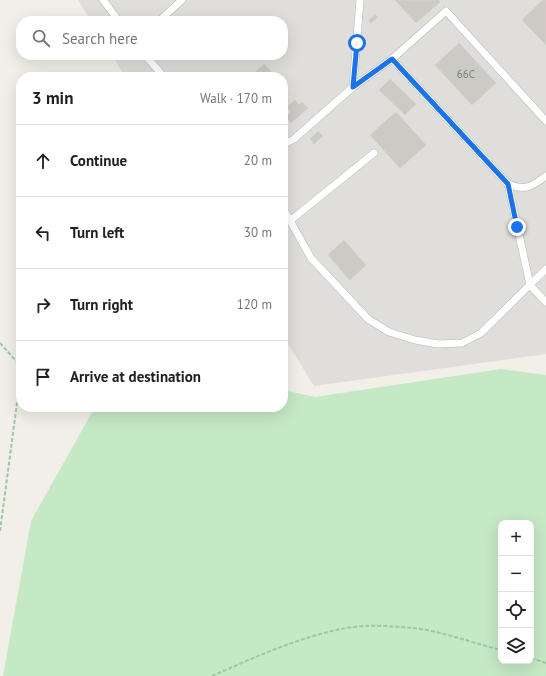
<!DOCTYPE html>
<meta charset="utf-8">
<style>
:root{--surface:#fff;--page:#f2f2f2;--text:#202124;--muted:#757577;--line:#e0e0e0}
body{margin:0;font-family:"PT Sans",sans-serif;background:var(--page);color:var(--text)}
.controls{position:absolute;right:12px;bottom:12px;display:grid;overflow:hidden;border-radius:8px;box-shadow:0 4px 16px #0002}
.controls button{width:36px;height:36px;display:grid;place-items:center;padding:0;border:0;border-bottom:1px solid var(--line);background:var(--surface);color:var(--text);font:20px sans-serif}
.stop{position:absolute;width:12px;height:12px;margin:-9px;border:3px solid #1a73e8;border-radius:50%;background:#fff}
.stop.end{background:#1a73e8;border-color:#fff;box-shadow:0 1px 4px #0008}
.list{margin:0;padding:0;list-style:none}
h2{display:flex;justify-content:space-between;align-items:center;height:52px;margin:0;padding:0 16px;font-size:17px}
h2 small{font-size:13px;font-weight:400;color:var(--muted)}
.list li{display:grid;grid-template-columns:26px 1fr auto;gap:12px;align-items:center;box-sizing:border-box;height:72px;padding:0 16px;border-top:1px solid var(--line)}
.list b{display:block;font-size:15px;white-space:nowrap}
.list em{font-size:13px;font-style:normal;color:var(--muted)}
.icon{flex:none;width:22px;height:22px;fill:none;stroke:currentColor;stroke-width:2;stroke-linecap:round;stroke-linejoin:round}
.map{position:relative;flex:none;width:546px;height:676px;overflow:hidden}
.search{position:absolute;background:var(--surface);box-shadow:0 4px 16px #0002;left:16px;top:16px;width:272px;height:44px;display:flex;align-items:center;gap:10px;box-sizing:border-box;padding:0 14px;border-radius:16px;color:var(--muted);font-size:15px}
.panel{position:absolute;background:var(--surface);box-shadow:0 4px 16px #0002;left:16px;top:72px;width:272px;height:340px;border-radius:16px}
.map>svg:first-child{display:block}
.industrial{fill:#e0deda}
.green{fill:#c5e8c5;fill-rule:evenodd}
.building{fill:#cccac5;stroke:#d6d1c6}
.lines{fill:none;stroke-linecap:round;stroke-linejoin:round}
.service-casing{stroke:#b5b8bc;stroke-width:8}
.path{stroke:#9cc7a9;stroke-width:2;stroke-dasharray:4 2;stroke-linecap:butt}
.service{stroke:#fff;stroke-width:7}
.route{stroke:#1a73e8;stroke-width:5}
.labels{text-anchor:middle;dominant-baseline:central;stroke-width:4;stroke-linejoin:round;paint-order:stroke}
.number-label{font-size:11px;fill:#7a7d7f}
</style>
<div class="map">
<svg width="546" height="676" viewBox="0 0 546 676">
<rect width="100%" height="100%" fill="#f1efe8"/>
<polygon class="industrial" points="78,0 546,0 546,354 314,386 283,336 283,77 125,77 112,55 283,55 283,21 91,21"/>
<path class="green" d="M501,369L546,375V676H3L31,521L95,407H283V390L315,397ZM501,523H531V661H501Z"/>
<g class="building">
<polygon points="395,0 438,0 440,2 416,23"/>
<polygon points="543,0 546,0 546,45 522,20"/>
<polygon points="375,15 378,17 371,23 369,20"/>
<polygon points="459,43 496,83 472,105 435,65"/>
<polygon points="264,64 276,77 250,77"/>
<polygon points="390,79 416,104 405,115 379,90"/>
<polygon points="295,100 299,105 302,102 308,108 291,123 286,117 291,112 287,107"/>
<polygon points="396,112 426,145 400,168 370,135"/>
<polygon points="318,131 323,136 314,144 310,139"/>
<polygon points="344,240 366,265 350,280 328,255"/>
</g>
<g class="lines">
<defs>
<g id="service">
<polyline points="103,0 119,21"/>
<polyline points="159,21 182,0"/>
<polyline points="145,55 164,77"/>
<path d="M392,59L508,184C526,191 531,187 546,176"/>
<polyline points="353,87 360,0"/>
<polyline points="283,145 294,139 353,87 392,59 446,11 546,121"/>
<polyline points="508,184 530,285 546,302"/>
<polyline points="283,208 311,258 368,319 389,332 415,340 438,344 462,343 481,333 546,269"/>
<polyline points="291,220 374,153"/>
</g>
</defs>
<use href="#service" class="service-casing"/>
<g class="path">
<polyline points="0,343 17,362 21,373"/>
<polyline points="0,531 21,373"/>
<polyline points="531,658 546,663"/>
<path d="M212,676C255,657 299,637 346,628C368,624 391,626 413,628C441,631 473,643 501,650"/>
</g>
<use href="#service" class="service"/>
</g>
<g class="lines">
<polyline class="route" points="357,43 353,87 392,59 508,184 517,227"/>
</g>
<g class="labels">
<g class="number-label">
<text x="466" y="74">66C</text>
</g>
</g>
</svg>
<div class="controls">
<button>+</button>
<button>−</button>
<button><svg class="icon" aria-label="locate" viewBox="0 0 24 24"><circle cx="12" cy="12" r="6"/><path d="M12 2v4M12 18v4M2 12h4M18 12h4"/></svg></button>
<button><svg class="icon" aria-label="layers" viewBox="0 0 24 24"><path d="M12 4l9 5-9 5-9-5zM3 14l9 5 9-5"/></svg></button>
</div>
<div class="stop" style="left:357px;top:43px"></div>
<div class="stop end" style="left:517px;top:227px"></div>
<div class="search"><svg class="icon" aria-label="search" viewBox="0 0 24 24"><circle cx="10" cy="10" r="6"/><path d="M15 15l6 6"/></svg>Search here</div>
<section class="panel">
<h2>3 min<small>Walk · 170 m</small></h2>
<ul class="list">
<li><svg class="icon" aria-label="ahead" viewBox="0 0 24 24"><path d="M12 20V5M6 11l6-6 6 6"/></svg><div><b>Continue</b></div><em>20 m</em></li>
<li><svg class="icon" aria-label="left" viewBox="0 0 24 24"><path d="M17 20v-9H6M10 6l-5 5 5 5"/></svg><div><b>Turn left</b></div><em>30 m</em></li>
<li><svg class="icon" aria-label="right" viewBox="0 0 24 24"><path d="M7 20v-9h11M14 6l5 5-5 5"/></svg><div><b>Turn right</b></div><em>120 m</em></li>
<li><svg class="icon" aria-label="arrive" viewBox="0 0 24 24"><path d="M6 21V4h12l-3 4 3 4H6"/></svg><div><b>Arrive at destination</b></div></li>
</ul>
</section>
</div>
